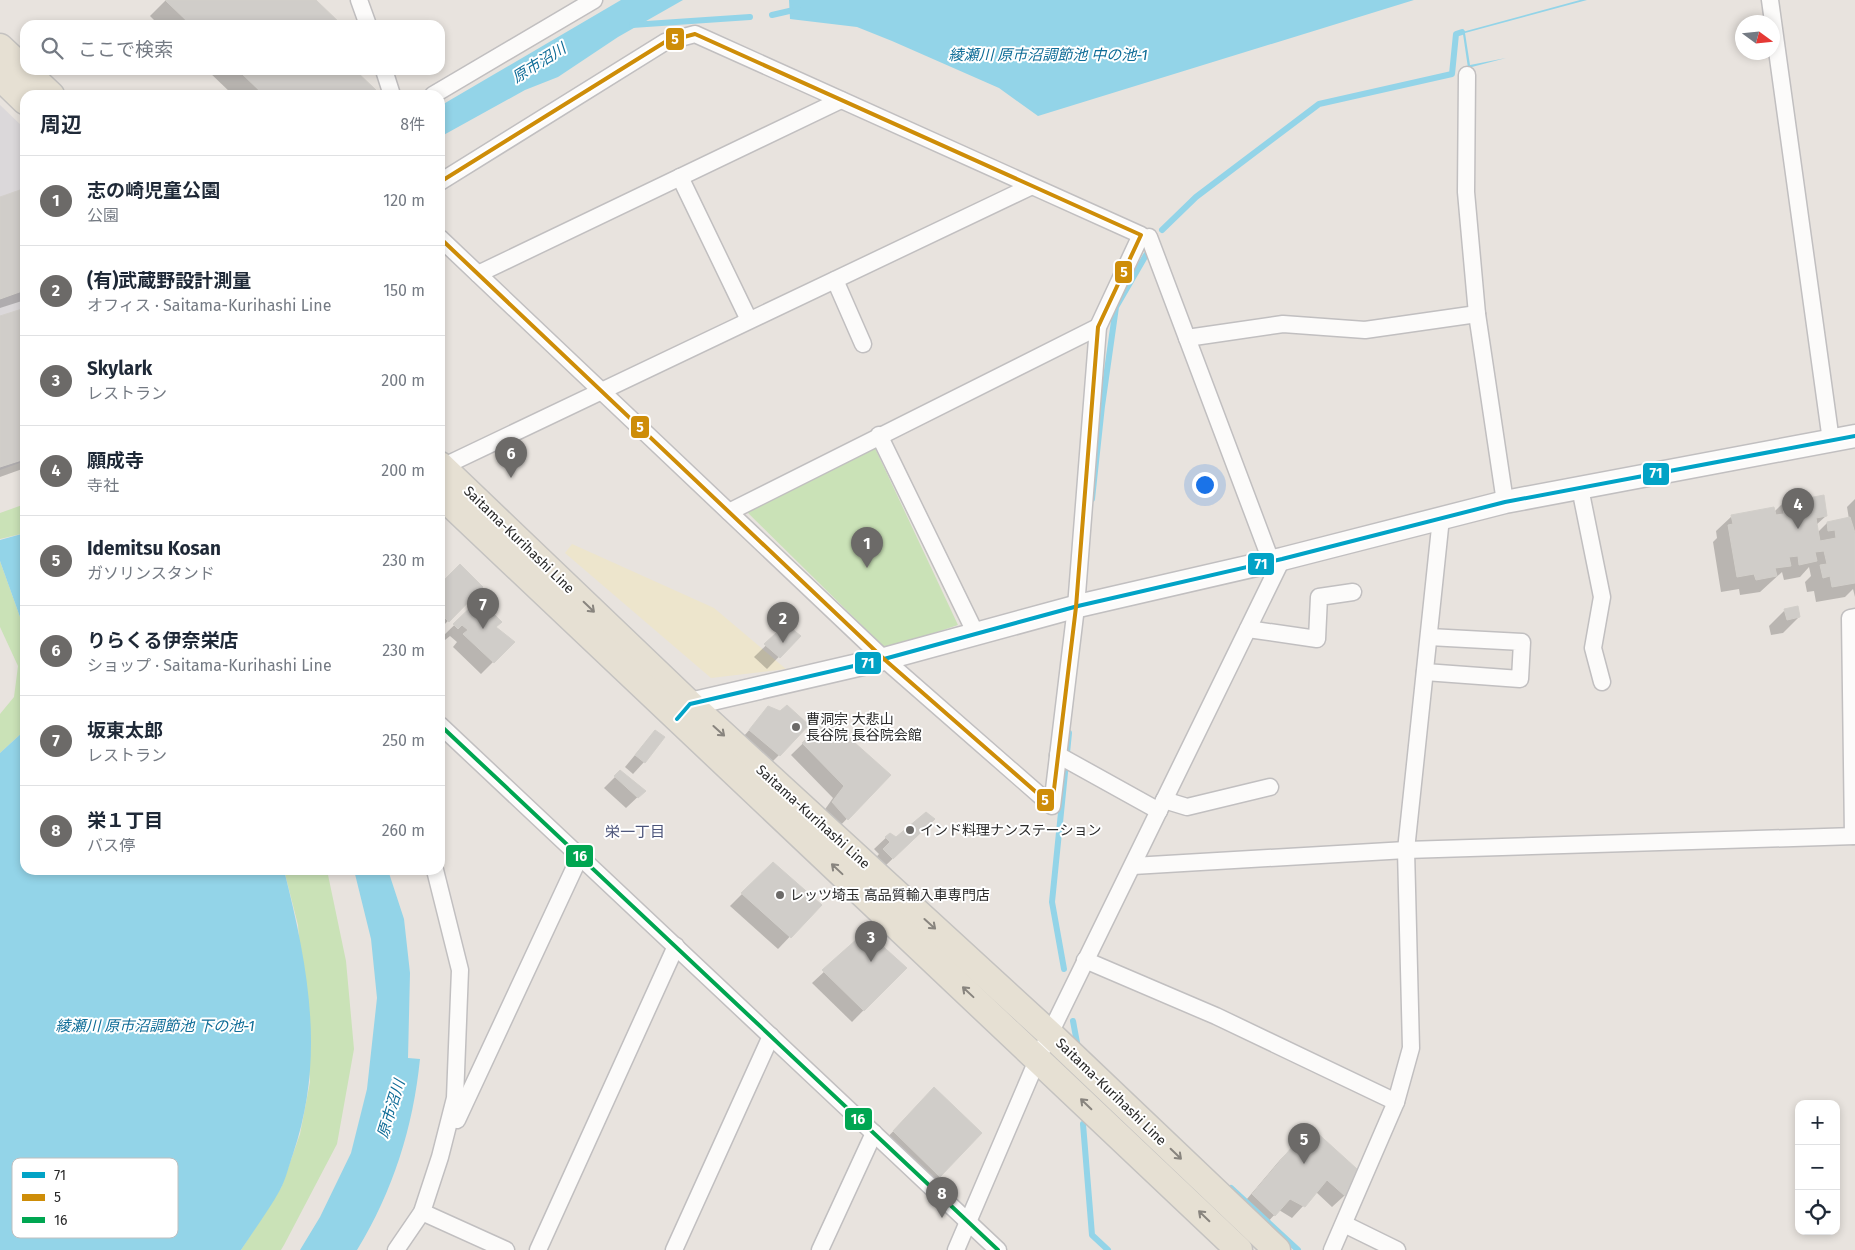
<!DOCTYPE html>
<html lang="ja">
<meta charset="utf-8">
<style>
:root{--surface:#fff;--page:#f2f2f3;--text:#1f2937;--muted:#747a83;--line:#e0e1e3;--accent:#6c6a68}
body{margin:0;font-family:"Fira Sans","Noto Sans JP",sans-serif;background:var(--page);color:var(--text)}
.controls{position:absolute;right:15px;bottom:15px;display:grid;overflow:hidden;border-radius:10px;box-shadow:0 2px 8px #0003}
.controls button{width:45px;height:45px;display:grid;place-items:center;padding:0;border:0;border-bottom:1px solid var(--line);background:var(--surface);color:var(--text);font:25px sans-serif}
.compass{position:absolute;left:1735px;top:15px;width:45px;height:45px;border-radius:50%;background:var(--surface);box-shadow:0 2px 8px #0003;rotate:105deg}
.you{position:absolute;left:1204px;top:484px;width:18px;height:18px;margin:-12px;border:4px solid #fff;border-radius:50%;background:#1a73e8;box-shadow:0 0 0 8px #1a73e833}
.badge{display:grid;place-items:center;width:32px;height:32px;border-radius:50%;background:var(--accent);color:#fff;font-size:16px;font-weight:700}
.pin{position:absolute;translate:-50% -41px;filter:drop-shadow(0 1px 2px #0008)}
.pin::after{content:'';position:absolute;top:26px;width:18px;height:15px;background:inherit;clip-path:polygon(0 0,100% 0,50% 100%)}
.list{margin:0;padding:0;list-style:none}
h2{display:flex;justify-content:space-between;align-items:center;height:65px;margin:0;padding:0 20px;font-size:21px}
h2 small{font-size:16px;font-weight:400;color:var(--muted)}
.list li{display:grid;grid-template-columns:32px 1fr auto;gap:15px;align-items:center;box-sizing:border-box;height:90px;padding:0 20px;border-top:1px solid var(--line)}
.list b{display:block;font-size:19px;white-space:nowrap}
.list p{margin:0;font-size:16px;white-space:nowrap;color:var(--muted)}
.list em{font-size:16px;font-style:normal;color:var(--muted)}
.icon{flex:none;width:28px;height:28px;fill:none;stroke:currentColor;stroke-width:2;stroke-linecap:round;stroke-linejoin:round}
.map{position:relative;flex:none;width:1855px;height:1250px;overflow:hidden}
.search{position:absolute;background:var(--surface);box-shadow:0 2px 8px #0003;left:20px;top:20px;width:425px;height:55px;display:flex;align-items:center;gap:12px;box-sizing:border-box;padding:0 18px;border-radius:15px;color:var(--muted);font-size:19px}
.panel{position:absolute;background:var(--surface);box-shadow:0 2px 8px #0003;left:20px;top:90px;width:425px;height:785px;border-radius:15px}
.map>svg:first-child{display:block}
.industrial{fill:#dbd8da}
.green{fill:#cae2b7}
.sand{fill:#ede5cc}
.water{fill:#93d4e8}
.shadow{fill:#0003}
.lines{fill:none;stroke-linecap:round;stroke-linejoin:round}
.stream{stroke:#93d4e8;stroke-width:6}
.building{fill:#d0cdc9;stroke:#d2cfca}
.street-casing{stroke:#c1bfc0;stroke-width:19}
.secondary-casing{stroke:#c1bfc0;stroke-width:25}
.primary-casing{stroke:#c4c2c0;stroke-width:29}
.street{stroke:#fcfbfa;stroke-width:16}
.secondary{stroke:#fcfbfa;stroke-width:22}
.primary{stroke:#e6e0d3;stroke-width:26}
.bus-1-casing{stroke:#fff;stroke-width:8}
.bus-2-casing{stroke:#fff;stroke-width:8}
.bus-3-casing{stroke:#fff;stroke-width:8}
.bus-1{stroke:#02a3c6;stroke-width:4}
.bus-2{stroke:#ce8d08;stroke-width:4}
.bus-3{stroke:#00a651;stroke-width:4}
.oneway{stroke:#88847e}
.poi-dot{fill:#6c6a68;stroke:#fff;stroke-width:2}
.labels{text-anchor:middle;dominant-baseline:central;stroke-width:4;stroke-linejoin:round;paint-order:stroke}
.street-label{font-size:14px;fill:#292929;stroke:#fff}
.poi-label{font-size:14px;fill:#292929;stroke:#fff;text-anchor:start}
.water-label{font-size:15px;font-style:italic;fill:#0e6c97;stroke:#fff}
.neighbourhood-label{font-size:15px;fill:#4a5379;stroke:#fff}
.key{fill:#fff;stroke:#bfbfbf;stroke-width:1}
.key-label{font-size:14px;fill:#292929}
.line-badge{stroke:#fff;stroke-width:2}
.badge-label{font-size:14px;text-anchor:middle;font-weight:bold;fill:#fff}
</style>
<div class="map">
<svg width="1855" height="1250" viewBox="0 0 1855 1250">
<rect width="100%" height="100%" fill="#e8e3de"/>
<polygon class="industrial" points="0,105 25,129 25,461 0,470"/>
<g class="green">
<polygon points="874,446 958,625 886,649 745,510"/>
<polygon points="25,504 25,533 0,539 0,513"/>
<polygon points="0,561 25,631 25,730 0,753 0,714 14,697 18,666 0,627"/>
<polygon points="284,870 327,870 346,961 354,1049 337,1144 284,1245 281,1250 241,1250 281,1188 300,1134 310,1082 298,925"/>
</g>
<polygon class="sand" points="572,544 714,608 786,669 711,678 565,553"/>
<g class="water">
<polygon points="621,0 683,0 618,37 558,77 525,90 440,137 440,106"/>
<polygon points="789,0 1414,0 1038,116 999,88 892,41 857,27 790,19"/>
<polygon points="1580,0 1587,0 1465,33 1470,65 1506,58 1468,68 1463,34 1455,34"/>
<polygon points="25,533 25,631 0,561 0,540"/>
<path d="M25,730V870H284C308,966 326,1057 293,1154C289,1165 286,1179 280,1190C269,1210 254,1230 241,1250H0V753Z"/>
<path d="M354,870H388L404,919L410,973L408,1058L420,1059C413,1128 393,1191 357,1250H300L320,1217L351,1153L367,1089L377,998L371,939Z"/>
</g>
<g class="shadow">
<polygon points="166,0 314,0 340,25 159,25 150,16"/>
<polygon points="207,70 353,70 371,95 233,95"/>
<polygon points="0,198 25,200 25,300 0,308"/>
<polygon points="25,309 25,468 0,477 0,317"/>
<polygon points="1855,499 1855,597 1853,589 1845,597 1816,602 1814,591 1807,592 1805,582 1811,576 1809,567 1800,577 1784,580 1782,572 1760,592 1740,595 1739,589 1721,592 1713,542 1717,538 1716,531 1732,516 1774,512 1782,504 1826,516 1816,525 1817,533 1827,523 1849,519 1847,507"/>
<polygon points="440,585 481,587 440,629"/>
<polygon points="477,603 476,610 488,618 492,614 495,628 513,642 481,674 453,647 457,642 450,636 445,640 442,637"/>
<polygon points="1785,610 1799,617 1783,633 1771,635 1769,626"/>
<polygon points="786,626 799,636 767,669 754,657"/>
<polygon points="769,708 780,713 779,755 764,770 735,746"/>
<polygon points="827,720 889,775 836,830 821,815 833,798 791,755"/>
<polygon points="655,731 644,762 633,774 625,767"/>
<polygon points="620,772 644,791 626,808 604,788"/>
<polygon points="921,831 881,870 872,862 879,854 874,849 890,834 896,838"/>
<polygon points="773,863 820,905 778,949 730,906"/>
<polygon points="866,933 905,968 852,1022 812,983"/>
<polygon points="923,1100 940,1176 928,1188 882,1143"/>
<polygon points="1314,1132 1356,1169 1344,1196 1332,1207 1316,1192 1292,1218 1279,1210 1263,1227 1241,1206 1280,1160 1292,1148 1295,1151"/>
</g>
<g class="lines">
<g class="stream">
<polyline points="772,15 798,9"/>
<polyline points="632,25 750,17"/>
<polyline points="1162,230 1196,197 1319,104 1452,74 1456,34 1462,32"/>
<polyline points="1092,499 1102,406 1116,307 1146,255"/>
<polyline points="1064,969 1052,902 1069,733"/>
<polyline points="1073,1021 1078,1048"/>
<polyline points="1083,1124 1092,1235 1108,1250"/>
<polyline points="1231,1188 1298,1250"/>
</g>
</g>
<g class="building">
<polygon points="165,0 316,0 342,25 191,25"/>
<polygon points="238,70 355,70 377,91 373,95 264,95"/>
<polygon points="20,190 23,199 25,199 25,290 0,299 0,197"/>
<polygon points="25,308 25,459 0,467 0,316"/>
<polygon points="1824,495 1827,516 1816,518 1820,541 1836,538 1835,530 1828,531 1827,522 1850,517 1855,533 1855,583 1832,587 1830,576 1823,578 1820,565 1827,564 1824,551 1815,552 1817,561 1799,565 1798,556 1789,557 1791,566 1775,568 1777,576 1756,580 1754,574 1737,577 1728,525 1733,524 1731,515 1774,507 1776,515 1784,514 1782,503"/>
<polygon points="460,564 483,587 449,622 440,613 440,584"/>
<polygon points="477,601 481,605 478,609 489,618 492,612 502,622 496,627 515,642 494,663 463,634 468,630 462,625 458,629 453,624"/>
<polygon points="1798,606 1800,617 1787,620 1784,609"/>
<polygon points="786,624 801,636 780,658 764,644"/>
<polygon points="787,705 809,725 780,756 749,730 768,706 780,711"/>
<polygon points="827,718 891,775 848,820 832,802 844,786 802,743"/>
<polygon points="655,730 665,737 645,763 635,755"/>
<polygon points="620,770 646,791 638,798 614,776"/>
<polygon points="926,812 935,819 893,859 883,849 890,842 885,837 890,833 896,837"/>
<polygon points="773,862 822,905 791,938 741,893"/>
<polygon points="866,931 907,968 864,1011 822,970"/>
<polygon points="934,1087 982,1133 940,1177 893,1131"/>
<polygon points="1314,1130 1357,1169 1345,1196 1327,1180 1305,1207 1290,1199 1275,1216 1252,1194 1292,1147 1301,1153 1310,1146 1307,1137"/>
</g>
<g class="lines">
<defs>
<g id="street">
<polyline points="359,0 368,25"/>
<polyline points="1770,0 1831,441"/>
<polyline points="384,70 392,95"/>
<polyline points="1467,75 1466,192 1477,314 1505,502"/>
<polyline points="433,95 594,0"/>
<polyline points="680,177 749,320"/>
<polyline points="440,182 665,42 695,34 1141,235 1098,327 1076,607 1052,806 884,659 440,238"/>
<polyline points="1149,237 1271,561"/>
<polyline points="478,274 841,100"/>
<polyline points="835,280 863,344"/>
<polyline points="1187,338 1283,324 1365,330 1477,314"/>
<polyline points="879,435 975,632"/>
<polyline points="440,468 1030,187"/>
<polyline points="1580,488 1602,597 1593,648 1602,682"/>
<polyline points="729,512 1098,327"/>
<polyline points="1248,629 1317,639 1319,597 1353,592"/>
<polyline points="1425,672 1520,679 1522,642 1429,637"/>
<polyline points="440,725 998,1250"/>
<polyline points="1058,755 1159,811"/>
<polyline points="1164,800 1187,807 1270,787"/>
<polyline points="1853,836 1850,618 1855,617"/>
<polyline points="1133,866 1406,850 1855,836"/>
<polyline points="1085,960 1216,1016 1396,1102"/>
<polyline points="457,1120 580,856"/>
<polyline points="422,1212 506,1250"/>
<polyline points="1344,1224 1397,1250"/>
<polyline points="396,1250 422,1212 440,1157 455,1098 460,970 435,870"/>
<polyline points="538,1250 676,946"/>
<polyline points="674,1250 771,1036"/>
<polyline points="820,1250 874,1133"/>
<polyline points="956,1250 1038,1058 1282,559"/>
<polyline points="1332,1250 1396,1102 1411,1048 1406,850 1441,518"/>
</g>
<polyline id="secondary" points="682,714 690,704 884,659 1078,606 1282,559 1505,502 1855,436"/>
<g id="primary">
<polyline points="0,47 51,95"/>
<polyline points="0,77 25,101"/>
<polyline points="440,465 690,704 1050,1034 1277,1250"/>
<polyline points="440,494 1239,1250"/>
</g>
</defs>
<use href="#street" class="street-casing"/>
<use href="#secondary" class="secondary-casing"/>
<use href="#primary" class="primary-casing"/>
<use href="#street" class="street"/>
<use href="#secondary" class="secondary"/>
<use href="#primary" class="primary"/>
<defs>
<polyline id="bus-1" points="677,719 690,704 884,659 1078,606 1282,559 1505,502 1855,436"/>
<polyline id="bus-2" points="440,182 665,42 695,34 1141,235 1098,327 1076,607 1052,806 884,659 440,238"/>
<polyline id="bus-3" points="440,725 998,1250"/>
</defs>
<use href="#bus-1" class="bus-1-casing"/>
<use href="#bus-2" class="bus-2-casing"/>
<use href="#bus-3" class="bus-3-casing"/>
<use href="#bus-1" class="bus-1"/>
<use href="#bus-2" class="bus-2"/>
<use href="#bus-3" class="bus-3"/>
</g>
<defs><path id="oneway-shaft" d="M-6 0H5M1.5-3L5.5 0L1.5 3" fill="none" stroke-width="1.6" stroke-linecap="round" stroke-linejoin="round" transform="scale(1.25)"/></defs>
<g class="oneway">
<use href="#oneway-shaft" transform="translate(589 607) rotate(44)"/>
<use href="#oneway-shaft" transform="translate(719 731) rotate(42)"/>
<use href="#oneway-shaft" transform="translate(837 869) rotate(-137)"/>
<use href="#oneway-shaft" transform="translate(930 924) rotate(42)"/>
<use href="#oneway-shaft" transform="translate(968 992) rotate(-137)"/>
<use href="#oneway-shaft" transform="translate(1086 1104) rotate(-136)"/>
<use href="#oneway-shaft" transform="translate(1176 1154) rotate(44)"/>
<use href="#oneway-shaft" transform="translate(1204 1216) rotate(-136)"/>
</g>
<g class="poi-dot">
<circle cx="796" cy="727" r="5"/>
<circle cx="910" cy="830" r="5"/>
<circle cx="780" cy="895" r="5"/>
</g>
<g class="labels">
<g class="street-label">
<text transform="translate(519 540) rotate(44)">Saitama-Kurihashi Line</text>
<text transform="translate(813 817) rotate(42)">Saitama-Kurihashi Line</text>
<text transform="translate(1111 1092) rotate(44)">Saitama-Kurihashi Line</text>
</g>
<g class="poi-label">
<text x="806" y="719">曹洞宗 大悲山<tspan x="806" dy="16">長谷院 長谷院会館</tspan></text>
<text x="920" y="830">インド料理ナンステーション</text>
<text x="790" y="895">レッツ埼玉 高品質輸入車専門店</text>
</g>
<g class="water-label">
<text x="1048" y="55">綾瀬川 原市沼調節池 中の池-1</text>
<text transform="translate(539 63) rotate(-32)">原市沼川</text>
<text x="155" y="1026">綾瀬川 原市沼調節池 下の池-1</text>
<text transform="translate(391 1109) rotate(-73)">原市沼川</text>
</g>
<g class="neighbourhood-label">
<text x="635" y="832">栄一丁目</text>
</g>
</g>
<rect x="12" y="1158" width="166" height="80" rx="8" class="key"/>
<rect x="22" y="1172" width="23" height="6" fill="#02a3c6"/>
<rect x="22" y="1194" width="23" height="7" fill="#ce8d08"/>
<rect x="22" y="1217" width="23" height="6" fill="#00a651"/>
<g class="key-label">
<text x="54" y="1180">71</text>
<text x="54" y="1202">5</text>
<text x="54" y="1225">16</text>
</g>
<g class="line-badge">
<rect x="665" y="27" width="20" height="24" rx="5" fill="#ce8d08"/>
<rect x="1114" y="260" width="19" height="24" rx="5" fill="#ce8d08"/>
<rect x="630" y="415" width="20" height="24" rx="5" fill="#ce8d08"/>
<rect x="1642" y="462" width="28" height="24" rx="5" fill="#02a3c6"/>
<rect x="1247" y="552" width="28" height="24" rx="5" fill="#02a3c6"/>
<rect x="854" y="651" width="28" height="24" rx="5" fill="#02a3c6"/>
<rect x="1036" y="788" width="19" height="24" rx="5" fill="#ce8d08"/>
<rect x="565" y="844" width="29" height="24" rx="5" fill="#00a651"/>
<rect x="844" y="1107" width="29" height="24" rx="5" fill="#00a651"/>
</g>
<g class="badge-label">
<text x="675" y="44">5</text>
<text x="1124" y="277">5</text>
<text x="640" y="432">5</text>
<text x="1656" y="478">71</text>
<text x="1261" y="569">71</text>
<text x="868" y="668">71</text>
<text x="1045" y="805">5</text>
<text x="580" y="861">16</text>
<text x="858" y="1124">16</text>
</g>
</svg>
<div class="controls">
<button>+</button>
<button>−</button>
<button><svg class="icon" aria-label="locate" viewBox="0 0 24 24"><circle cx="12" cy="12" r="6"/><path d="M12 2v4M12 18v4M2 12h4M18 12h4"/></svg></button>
</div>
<svg class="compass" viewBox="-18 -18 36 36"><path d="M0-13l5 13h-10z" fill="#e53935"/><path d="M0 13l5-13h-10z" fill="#747a83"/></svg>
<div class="you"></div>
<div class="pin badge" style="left:867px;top:568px">1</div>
<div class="pin badge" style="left:783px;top:643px">2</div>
<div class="pin badge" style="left:871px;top:962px">3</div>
<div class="pin badge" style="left:1798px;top:529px">4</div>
<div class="pin badge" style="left:1304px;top:1164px">5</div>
<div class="pin badge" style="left:511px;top:478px">6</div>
<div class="pin badge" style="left:483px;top:629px">7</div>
<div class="pin badge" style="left:942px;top:1218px">8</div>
<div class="search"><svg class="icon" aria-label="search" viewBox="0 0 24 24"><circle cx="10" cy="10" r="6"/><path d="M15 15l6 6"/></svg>ここで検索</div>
<section class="panel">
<h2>周辺<small>8件</small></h2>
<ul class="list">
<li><span class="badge">1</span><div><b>志の崎児童公園</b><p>公園</p></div><em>120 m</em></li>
<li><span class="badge">2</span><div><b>(有)武蔵野設計測量</b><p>オフィス · Saitama-Kurihashi Line</p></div><em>150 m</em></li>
<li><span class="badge">3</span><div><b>Skylark</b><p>レストラン</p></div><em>200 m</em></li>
<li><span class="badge">4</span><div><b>願成寺</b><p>寺社</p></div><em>200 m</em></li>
<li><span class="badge">5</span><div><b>Idemitsu Kosan</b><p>ガソリンスタンド</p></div><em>230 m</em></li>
<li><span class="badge">6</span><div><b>りらくる伊奈栄店</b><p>ショップ · Saitama-Kurihashi Line</p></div><em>230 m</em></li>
<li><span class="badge">7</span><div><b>坂東太郎</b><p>レストラン</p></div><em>250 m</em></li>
<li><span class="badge">8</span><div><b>栄１丁目</b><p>バス停</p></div><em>260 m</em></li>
</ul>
</section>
</div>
